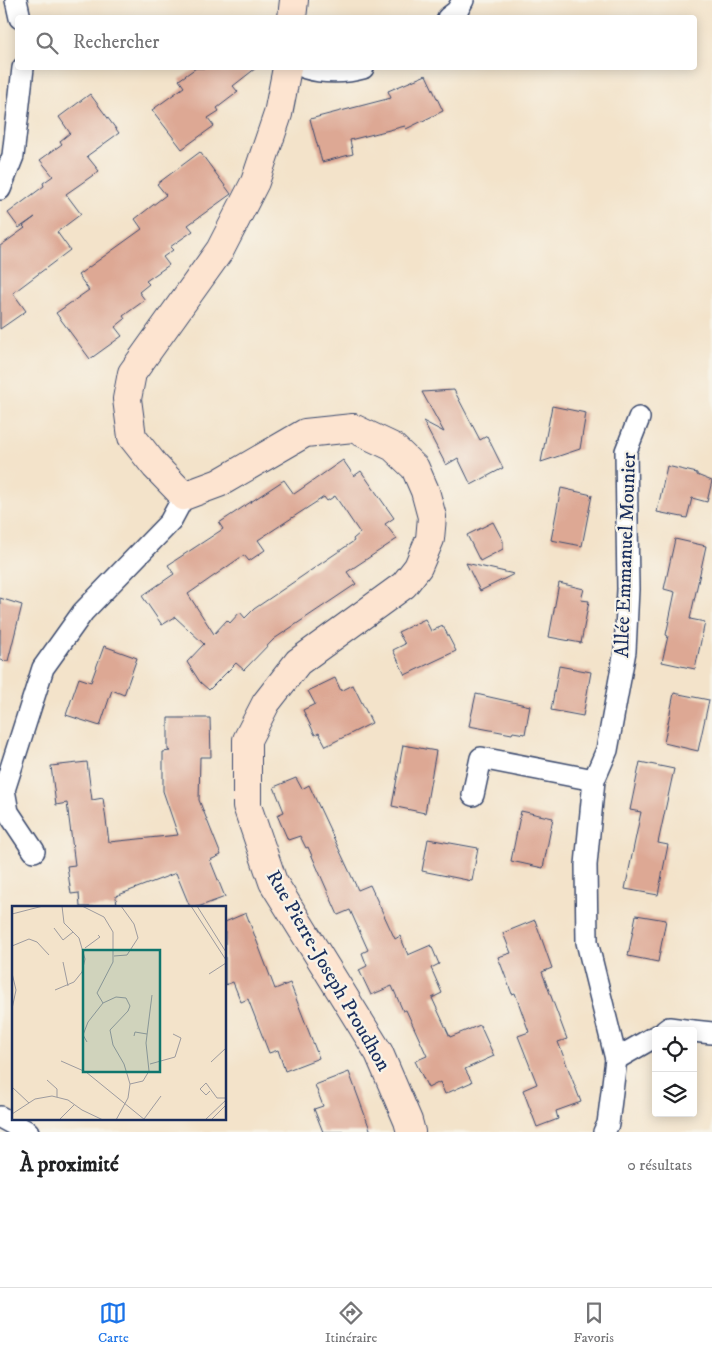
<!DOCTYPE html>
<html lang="fr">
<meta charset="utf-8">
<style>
:root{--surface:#fff;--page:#f2f2f2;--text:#202124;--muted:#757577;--line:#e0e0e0;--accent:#1a73e8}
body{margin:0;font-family:"IM FELL DW Pica",serif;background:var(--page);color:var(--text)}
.controls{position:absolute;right:15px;bottom:15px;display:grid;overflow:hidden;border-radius:5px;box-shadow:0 2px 12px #0003}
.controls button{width:45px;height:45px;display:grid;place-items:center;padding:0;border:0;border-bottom:1px solid var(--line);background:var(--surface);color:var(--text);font:25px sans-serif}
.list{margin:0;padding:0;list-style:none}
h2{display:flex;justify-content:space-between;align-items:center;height:65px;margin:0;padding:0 20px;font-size:21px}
h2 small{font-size:16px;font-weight:400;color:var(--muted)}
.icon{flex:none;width:28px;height:28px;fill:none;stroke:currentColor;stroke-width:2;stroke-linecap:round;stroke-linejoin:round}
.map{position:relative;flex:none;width:712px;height:1132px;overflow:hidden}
.search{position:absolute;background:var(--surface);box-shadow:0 2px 12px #0003;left:15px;right:15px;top:15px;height:55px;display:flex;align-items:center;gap:12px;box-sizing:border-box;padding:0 18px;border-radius:5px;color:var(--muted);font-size:19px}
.sheet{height:155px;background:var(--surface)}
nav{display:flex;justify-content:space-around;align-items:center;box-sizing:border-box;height:70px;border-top:1px solid var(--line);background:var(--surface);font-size:14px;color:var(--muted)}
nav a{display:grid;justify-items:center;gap:2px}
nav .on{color:var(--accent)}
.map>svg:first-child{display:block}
.building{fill:#dda894;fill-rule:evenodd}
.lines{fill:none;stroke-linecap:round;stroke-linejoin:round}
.street-casing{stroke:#3b4a6e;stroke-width:24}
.secondary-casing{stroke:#3b4a6e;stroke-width:30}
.street{stroke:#fff;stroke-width:21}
.secondary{stroke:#fde4d0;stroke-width:28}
.labels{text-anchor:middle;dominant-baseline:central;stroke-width:4.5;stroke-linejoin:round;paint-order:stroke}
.street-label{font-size:20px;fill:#1b2f5e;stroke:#f7f3e8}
.inset-road{fill:none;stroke:#9d9b9f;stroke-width:1}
.view{fill:#0f766e;fill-opacity:0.15;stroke:#0f766e;stroke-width:2.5}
.inset-edge{fill:none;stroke:#1b2f5e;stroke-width:2.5}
</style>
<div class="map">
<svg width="712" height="1132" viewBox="0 0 712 1132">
<rect width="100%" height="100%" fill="#f7f3e8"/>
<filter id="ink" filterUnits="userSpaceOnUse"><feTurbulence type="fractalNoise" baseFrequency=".02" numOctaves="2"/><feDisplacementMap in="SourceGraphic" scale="10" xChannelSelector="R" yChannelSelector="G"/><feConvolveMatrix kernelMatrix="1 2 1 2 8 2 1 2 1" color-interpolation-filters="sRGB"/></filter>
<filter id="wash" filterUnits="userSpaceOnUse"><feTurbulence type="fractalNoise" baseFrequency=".0096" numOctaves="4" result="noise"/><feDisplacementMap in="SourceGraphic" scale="20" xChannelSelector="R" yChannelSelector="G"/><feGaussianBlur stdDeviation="1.12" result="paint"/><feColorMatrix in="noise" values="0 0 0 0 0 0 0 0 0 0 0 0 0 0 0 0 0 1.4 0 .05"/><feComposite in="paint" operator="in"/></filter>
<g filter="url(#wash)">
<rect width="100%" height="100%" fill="#f3e3ca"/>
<g id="blocks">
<g class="building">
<polygon points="196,68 256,68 233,86 238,92 217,108 219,111 208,118 214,126 182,149 152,110 184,87 179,80"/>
<polygon points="426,75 443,111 406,129 405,126 350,140 353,154 322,162 310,119 391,98 388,91"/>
<polygon points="90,94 119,133 87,156 99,171 66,194 81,214 57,232 70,250 13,293 26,311 0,329 0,246 25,228 23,226 35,217 19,228 8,213 44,186 43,183 53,176 40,160 62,144 60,141 70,133 59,117"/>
<polygon points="200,152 231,194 188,225 193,231 170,247 173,250 163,257 169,265 146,281 149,284 139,292 145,300 123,316 125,319 115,327 122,336 90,359 56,313 89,290 78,275 142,229 135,219 166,195 157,184"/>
<polygon points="454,390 480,440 487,436 503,468 471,485 458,458 446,465 423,421 444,432 422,392"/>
<polygon points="552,406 586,413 580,449 541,462"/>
<path d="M343,460L354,476L361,471L394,518L385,524L397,539L347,572L356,584L274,639L244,670L236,663L209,690L200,682L187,662L204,644L175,617L162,625L142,596L174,574L168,565L223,529L219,523L284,480L294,494ZM335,496L360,533L353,539L354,541L254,609L245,618L240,612L230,623L227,620L214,634L188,594L244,555L249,561L265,550L258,540L324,497L327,501Z"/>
<polygon points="667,466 697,473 697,475 712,481 707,502 692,498 687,518 657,512"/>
<polygon points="561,488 592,495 582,546 551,540"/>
<polygon points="493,522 503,541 503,549 480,561 467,535"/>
<polygon points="675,539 706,546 690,619 705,622 695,669 662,662 668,636 666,635 675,592 664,589"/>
<polygon points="466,563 514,574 480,591"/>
<polygon points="559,583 584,589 581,600 589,601 581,643 549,637"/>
<polygon points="0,598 22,605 8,661 0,660"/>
<polygon points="425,619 431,631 443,626 456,651 405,675 393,650 405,644 398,632"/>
<polygon points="104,646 137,658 124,695 112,690 100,726 66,715 79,678 91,682"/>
<polygon points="559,666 591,672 583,716 551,710"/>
<polygon points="335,678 341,691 353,685 372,723 326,746 319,733 315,735 303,710 315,704 308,691"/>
<polygon points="674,693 709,700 698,751 664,743"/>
<polygon points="476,694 530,706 525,734 513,732 512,734 469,726"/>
<polygon points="168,718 210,718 211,757 200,757 199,800 221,855 210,860 225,897 198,907 190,907 176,873 116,896 117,907 80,907 79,893 71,894 67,866 75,865 67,803 56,805 51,766 87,762 92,800 103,798 109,842 178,835 163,791 163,752 170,751 168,750"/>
<polygon points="403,745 436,751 425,813 392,806"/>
<polygon points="640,762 674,769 658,843 668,845 658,895 625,889 641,812 630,810"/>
<polygon points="296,778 302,789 309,785 358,890 370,885 395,939 400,936 408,955 431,945 439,964 431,968 442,993 432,998 450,1037 480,1025 494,1056 465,1069 472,1082 445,1094 440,1082 428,1088 415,1061 427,1056 406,1010 403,1011 392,986 371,995 359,970 367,966 362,953 368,950 350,910 338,915 308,847 306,848 300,836 288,840 277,815 284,812 274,787"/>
<polygon points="521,811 553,818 543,868 511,861"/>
<polygon points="428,839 478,848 472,881 422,871"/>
<polygon points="246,913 275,989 290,983 319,1058 285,1071 278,1050 269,1053 248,999 241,1002 233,982 225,985 225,922"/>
<polygon points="636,915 666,920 658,962 628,956"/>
<polygon points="535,920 552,968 542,972 567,1039 558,1042 581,1102 556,1111 558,1119 537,1127 523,1090 537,1084 518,1036 529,1032 515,993 512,994 498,957 511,953 503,933"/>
<polygon points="349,1072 371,1132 323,1132 314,1109 323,1106 315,1085"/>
</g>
</g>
</g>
<g filter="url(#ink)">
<use href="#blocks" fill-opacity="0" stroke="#3b4a6e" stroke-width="1"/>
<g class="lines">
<defs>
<g id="street">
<polyline points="16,0 20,18"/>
<polyline points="448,18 457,11 463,0"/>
<path d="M306,68C322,73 346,73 363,68"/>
<polyline points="0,189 13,156 23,68"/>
<polyline points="473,795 481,758 594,780"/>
<polyline points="34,851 8,812 4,790 43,668 83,612 170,522 184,496"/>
<polyline points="665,1031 669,1028 692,1031"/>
<polyline points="693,1031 712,1033"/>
<polyline points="616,1059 656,1036"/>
<polyline points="0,1117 28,1132"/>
<polyline points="604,1132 608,1124 616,1059 587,942 586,865 594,780 607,750 625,651 628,589 626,451 639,418"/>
</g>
<g id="secondary">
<polyline points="292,18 294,0"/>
<polyline points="287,68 278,114 255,182 220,250 132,373 127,399 132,437 155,466 184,496 219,483 305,433 353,428 393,447 415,468 425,491 432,517 430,539 418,567 404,585 298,662 266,703 247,740 247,806 273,882 379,1053 408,1121 411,1132"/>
</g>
</defs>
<use href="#street" class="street-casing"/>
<use href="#secondary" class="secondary-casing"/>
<use href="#street" class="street"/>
<use href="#secondary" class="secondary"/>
</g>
</g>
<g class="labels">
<g class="street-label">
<text transform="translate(626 555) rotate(-88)">Allée Emmanuel Mounier</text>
<text transform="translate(328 971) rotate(60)">Rue Pierre-Joseph Proudhon</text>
</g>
</g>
<g transform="translate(12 906)">
<rect width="214" height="214" fill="#f3e3ca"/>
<path class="inset-road" d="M70,0L92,11L101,26V56L85,87L91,97M179,0L214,54M185,0L214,46M0,8L31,0M42,22L51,34L61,26M0,40L17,33L25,36L37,49M73,42L88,31L86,29M102,50L115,49L126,32L122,18L109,0M51,56L56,80M0,67L4,84L0,103M197,68L214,57M43,84L62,76L70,66L73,53L67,32L52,17L50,0M122,130L123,126L135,128M75,136L71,129L76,116L91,97L104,91L114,92L118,100L116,105L98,124L101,139L112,158L118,178L116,192L104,214M49,155L74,166L133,214M199,156L214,142M138,158L163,151L169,132L161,128M35,174L45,183V191M118,178L131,175L137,165L134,137L140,89M0,181L17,197M198,185L194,189L188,183L194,177L205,192H214M0,208L23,193L40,190L56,194L70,204L91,214M132,213L149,190M47,214L62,199M193,214L214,194M199,214L214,199"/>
<path class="view" d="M71,44H148V166H71Z"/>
<rect width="214" height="214" class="inset-edge"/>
</g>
</svg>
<div class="controls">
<button><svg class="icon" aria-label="locate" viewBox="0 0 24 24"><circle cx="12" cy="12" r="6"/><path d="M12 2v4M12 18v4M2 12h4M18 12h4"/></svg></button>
<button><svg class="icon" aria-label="layers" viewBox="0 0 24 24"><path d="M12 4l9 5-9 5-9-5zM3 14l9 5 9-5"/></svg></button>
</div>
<div class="search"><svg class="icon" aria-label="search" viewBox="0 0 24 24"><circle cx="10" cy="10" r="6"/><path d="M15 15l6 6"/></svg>Rechercher</div>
</div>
<section class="sheet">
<h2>À proximité<small>0 résultats</small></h2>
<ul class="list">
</ul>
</section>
<nav>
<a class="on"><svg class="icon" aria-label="map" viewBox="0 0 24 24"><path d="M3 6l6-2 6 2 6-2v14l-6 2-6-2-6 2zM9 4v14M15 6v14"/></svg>Carte</a>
<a><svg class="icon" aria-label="directions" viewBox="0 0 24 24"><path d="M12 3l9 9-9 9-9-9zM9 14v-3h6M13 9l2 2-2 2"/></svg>Itinéraire</a>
<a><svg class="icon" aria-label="saved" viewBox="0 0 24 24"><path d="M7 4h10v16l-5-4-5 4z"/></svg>Favoris</a>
</nav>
